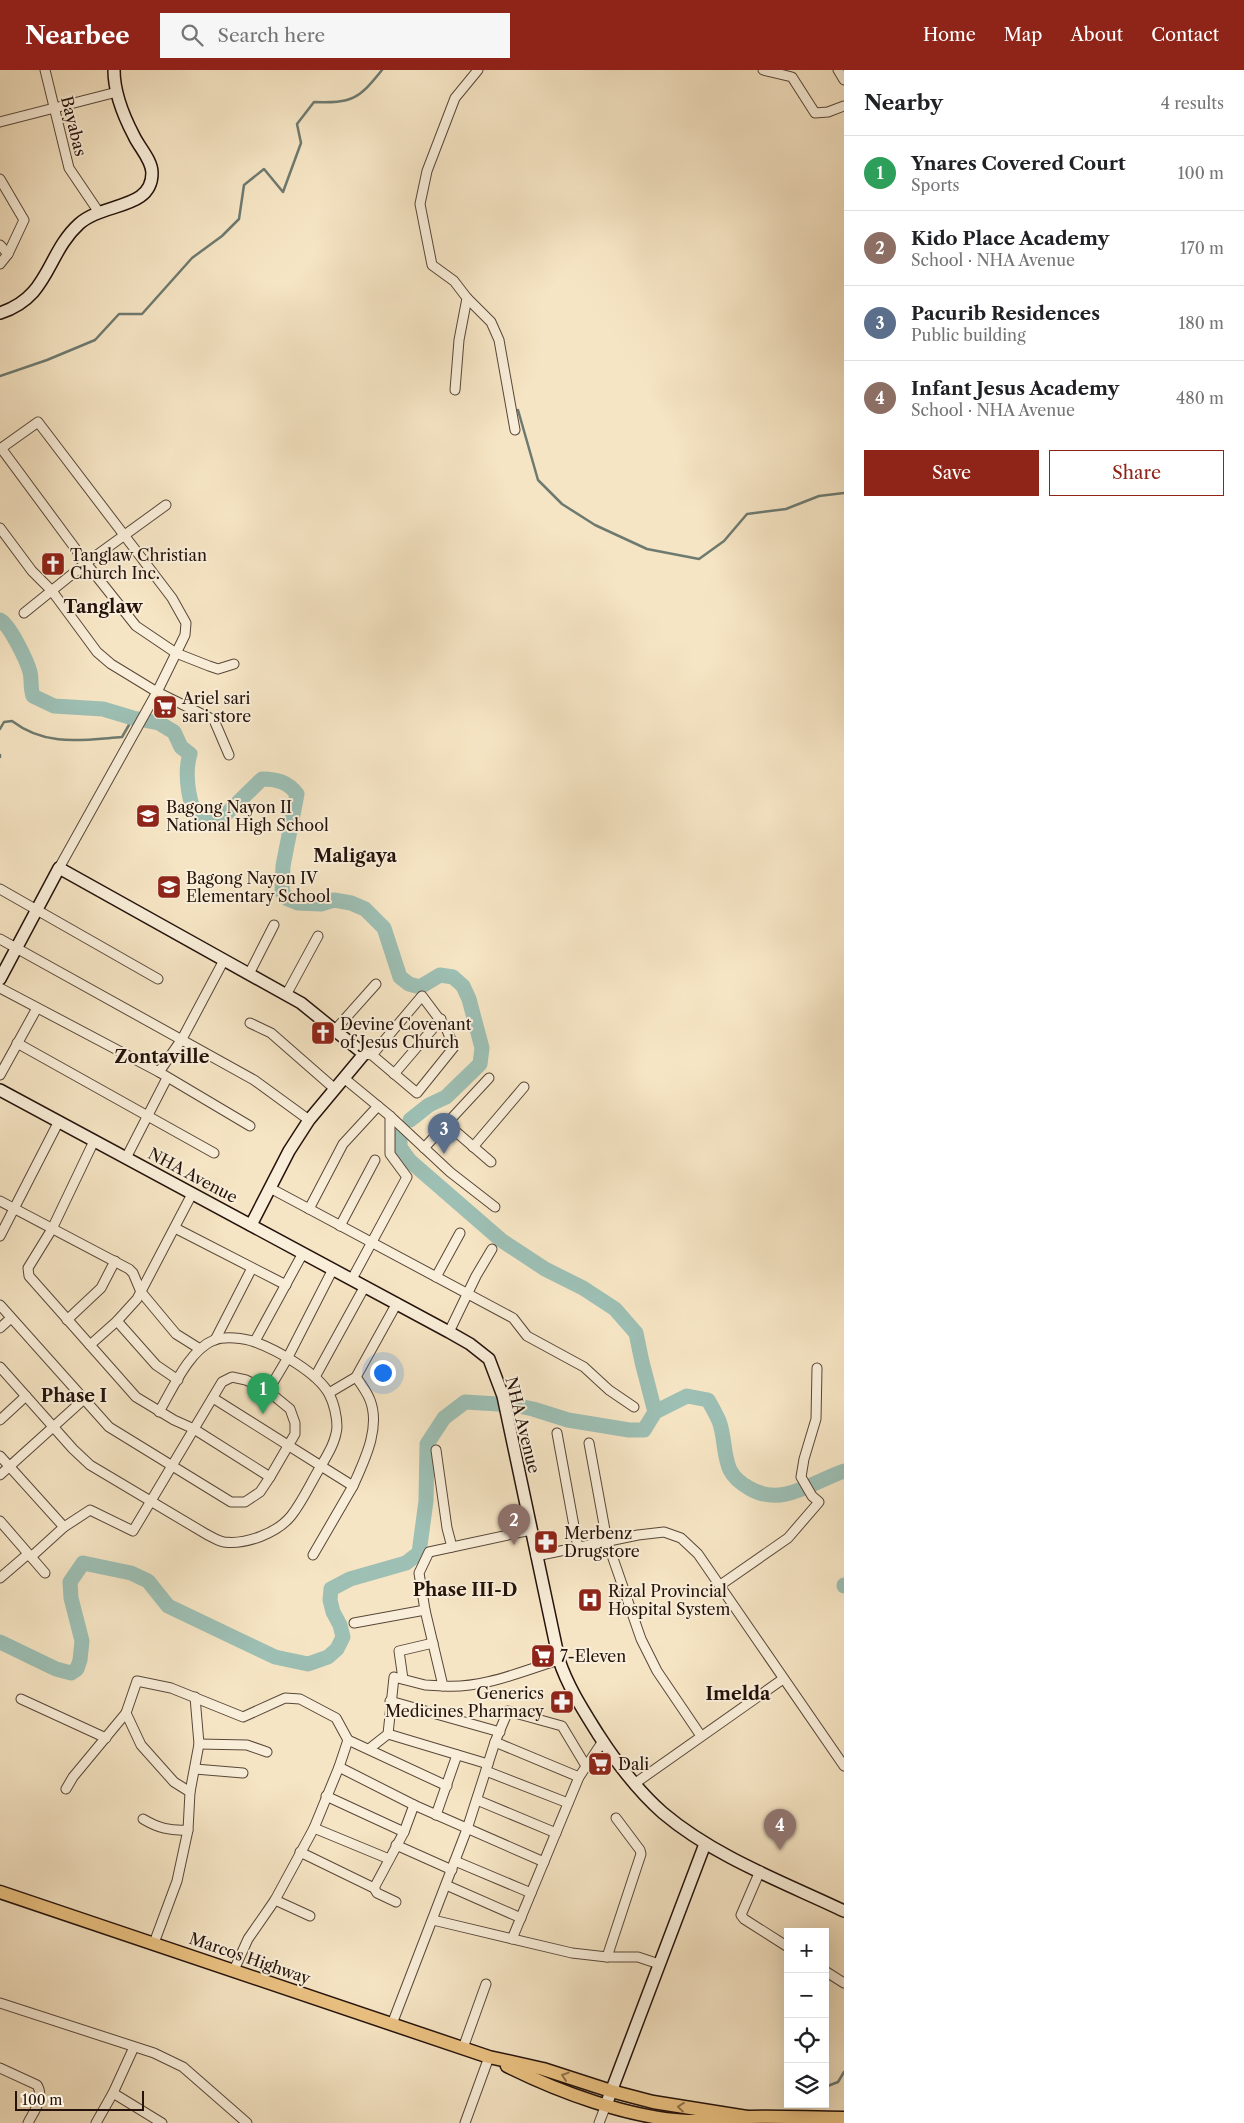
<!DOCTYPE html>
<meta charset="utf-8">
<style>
:root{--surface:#fff;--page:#f6f6f6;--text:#202124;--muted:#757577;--line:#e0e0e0;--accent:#8f2418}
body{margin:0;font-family:"Libre Caslon Text",serif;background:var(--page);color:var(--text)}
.controls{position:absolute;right:15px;bottom:15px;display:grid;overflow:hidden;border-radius:0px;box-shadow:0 5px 20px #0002}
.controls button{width:45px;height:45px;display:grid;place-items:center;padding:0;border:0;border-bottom:1px solid var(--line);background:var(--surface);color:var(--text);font:25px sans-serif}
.scale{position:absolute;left:15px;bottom:12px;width:129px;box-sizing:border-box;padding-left:5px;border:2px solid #24120b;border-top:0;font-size:14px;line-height:18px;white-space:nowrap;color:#24120b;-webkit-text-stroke:4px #f9eed9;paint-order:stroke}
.you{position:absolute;left:382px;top:1302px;width:18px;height:18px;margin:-12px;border:4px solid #fff;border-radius:50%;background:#1a73e8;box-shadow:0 0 0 8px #1a73e833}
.badge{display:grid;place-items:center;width:32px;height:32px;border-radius:50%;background:var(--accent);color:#fff;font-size:16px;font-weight:700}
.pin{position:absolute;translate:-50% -41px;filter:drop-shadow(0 1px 2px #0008)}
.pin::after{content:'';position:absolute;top:26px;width:18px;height:15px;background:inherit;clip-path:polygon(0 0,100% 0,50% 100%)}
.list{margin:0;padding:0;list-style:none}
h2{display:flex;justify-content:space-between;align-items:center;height:65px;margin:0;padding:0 20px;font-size:21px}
h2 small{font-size:16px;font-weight:400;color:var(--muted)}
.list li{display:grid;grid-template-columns:32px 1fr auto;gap:15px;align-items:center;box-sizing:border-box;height:75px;padding:0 20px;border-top:1px solid var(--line)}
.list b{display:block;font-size:19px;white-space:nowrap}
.list p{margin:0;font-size:16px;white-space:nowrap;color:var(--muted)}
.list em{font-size:16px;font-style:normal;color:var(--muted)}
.actions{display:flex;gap:10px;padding:15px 20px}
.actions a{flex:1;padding:11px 0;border:1px solid var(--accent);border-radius:0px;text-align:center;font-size:18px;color:var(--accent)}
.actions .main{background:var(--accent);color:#fff}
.icon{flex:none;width:28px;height:28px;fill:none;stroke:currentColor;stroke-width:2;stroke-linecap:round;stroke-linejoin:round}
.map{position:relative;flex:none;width:844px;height:2053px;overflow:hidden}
header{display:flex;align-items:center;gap:30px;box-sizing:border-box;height:70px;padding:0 25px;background:var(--accent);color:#fff}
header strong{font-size:24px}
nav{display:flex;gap:28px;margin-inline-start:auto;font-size:18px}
.search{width:350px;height:45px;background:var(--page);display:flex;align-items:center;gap:12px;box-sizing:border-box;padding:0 18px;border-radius:0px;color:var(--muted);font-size:19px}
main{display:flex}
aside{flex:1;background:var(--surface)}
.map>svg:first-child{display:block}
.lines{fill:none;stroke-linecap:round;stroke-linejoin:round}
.stream{stroke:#6d7a70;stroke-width:2.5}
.river{stroke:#9dbfb4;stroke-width:15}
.street-casing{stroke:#584739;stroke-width:11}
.secondary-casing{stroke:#24120b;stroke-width:14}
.primary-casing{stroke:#24120b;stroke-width:15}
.street{stroke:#f9eed9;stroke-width:9}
.secondary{stroke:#f9eed9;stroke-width:11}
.primary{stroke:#ebc282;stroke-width:12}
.oneway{stroke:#91734c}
.labels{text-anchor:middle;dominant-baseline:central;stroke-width:4;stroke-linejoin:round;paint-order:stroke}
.street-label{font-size:16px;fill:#24120b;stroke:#f9eed9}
.poi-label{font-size:16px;fill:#24120b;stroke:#f9eed9;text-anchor:start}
.neighbourhood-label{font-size:18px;font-weight:bold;fill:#24120b;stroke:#f9eed9}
</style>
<header>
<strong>Nearbee</strong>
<div class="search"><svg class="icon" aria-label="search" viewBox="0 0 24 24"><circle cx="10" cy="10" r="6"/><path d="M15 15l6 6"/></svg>Search here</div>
<nav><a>Home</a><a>Map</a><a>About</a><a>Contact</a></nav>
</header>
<main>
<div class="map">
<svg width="844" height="2053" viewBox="0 0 844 2053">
<rect width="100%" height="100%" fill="#f6e5c4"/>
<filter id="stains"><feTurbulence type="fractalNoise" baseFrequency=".004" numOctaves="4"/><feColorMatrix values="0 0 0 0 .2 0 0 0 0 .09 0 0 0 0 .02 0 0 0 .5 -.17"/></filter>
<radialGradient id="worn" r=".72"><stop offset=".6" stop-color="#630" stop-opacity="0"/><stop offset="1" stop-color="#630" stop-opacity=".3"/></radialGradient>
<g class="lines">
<g class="stream">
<path d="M0,306L47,290L95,270L119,244H142L192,188L222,166L239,149L244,115L264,99L283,122L301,73L297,54L314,32C352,33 358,30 382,0"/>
<polyline points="518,340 538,410 562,434 595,455 647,479 699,489 724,471 747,444 786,439 819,426 844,423"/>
<path d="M0,659L4,652L12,651C46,677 82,670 122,667L133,648"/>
<polyline points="0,685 0,687"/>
<polyline points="825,2017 838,2012 844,2002"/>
</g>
<g class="river">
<path d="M0,550C10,555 27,591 30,602C32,610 30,617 33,626L54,636L103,639L133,648L159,653L174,662L181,677L190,684C184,703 188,740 203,754L223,747L262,709C277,709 288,712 297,724L283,796L282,822L288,829L298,833L321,834L334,830L351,833L365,839L384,858L400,907L409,914L420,917L440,905L453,907L463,916L469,929L482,978L480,994L446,1027L429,1035L410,1050"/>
<polyline points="400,1065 400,1077 410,1091 501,1170 545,1199 583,1218 615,1239 636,1263 642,1292 655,1342"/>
<polyline points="844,1515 844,1516"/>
<path d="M0,1572L56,1599L71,1603L77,1599L80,1590L82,1571L71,1528L70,1512L83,1493L131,1503L148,1511L168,1536L275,1587L308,1594L328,1587L337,1579L343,1567L340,1555L333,1542L330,1530L331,1519L350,1509L406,1493L419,1483L426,1431L427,1374L444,1348L465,1332L514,1335L533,1339L568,1350L629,1360H644L655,1342L687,1326L708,1330C712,1337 716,1344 719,1351C725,1366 723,1385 730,1400C734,1408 742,1414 749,1418C782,1438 814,1411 844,1401"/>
</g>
<defs>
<g id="street">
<polyline points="45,0 69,98 98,141"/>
<polyline points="478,0 455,28 427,101 420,134 432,195 454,211 467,228 491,252 499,270 515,360"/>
<polyline points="763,0 792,7 815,43 828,42 844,36"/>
<polyline points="838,0 844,10"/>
<polyline points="0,52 117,22"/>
<polyline points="0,109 24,150 8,184 0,194"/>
<polyline points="0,175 8,184"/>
<polyline points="455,320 459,270 467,228"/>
<polyline points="1,378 86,493 136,556 176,583 209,596 218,599 234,594"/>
<polyline points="0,379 38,352 172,528 186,553 185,565 157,622 59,798"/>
<polyline points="0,458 32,501 52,521 97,582 111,594 157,622 214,650 229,685"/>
<polyline points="24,543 86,493 166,435"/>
<polyline points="0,819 158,909"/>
<polyline points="0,869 254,1010 309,1050"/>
<polyline points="249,904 274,855"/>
<polyline points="0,918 159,1002 250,1056"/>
<polyline points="286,925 318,866"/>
<polyline points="250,953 271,963 335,1019"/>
<polyline points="335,960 376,914"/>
<polyline points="17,973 214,1083"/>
<polyline points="364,984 372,985 417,1023 454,977 446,958 422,926 372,985"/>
<polyline points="159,1002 182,969 224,890"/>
<polyline points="394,1004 441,949"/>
<polyline points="0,1005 37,938"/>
<polyline points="345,1009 390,1046 450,1102 495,1137"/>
<polyline points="447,1054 491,1092"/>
<polyline points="94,1071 52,1159 28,1198 29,1206 136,1327 174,1350 194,1359 270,1407"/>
<polyline points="473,1077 524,1017"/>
<polyline points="424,1078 489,1008"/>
<polyline points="126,1088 167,1008"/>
<polyline points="270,1118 513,1248 527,1266 584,1297 609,1320 634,1337"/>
<polyline points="0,1131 129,1199 133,1203 141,1222 176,1264 200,1279"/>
<polyline points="309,1139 343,1074 378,1036"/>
<polyline points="340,1156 375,1090"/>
<polyline points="175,1158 286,1215"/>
<polyline points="0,1166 59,1051"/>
<polyline points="436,1207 460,1163"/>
<polyline points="352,1209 407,1107 390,1084 390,1046"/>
<polyline points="0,1235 109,1357 231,1432 245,1432 260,1422 270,1407 295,1364 295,1353 290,1339 268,1321 246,1310 232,1307 222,1312 133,1461 90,1440 64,1457 31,1487"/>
<polyline points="67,1250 101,1218 115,1191"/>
<polyline points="117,1251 156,1295 178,1310"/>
<polyline points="0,1258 11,1248"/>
<polyline points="449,1262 476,1206 492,1179"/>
<polyline points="215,1270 252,1198"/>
<polyline points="255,1271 303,1183"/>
<polyline points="90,1275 117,1251 137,1229 192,1124"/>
<path d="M0,1297L73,1379L90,1395L206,1464C212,1467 218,1471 224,1472C246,1475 277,1463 291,1446C303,1431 311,1412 321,1396L353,1416C364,1391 381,1358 370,1330C367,1322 361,1314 356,1307"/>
<polyline points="315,1307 365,1216"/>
<polyline points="268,1321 287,1289 333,1199"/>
<polyline points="329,1323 356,1307 397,1233"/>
<path d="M159,1342C172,1320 189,1280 214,1270C225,1266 244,1268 255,1272C277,1280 318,1303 329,1324C334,1333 337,1347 337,1357C336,1371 328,1384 321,1396L213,1328"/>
<polyline points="0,1350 26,1326"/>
<polyline points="557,1363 578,1478"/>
<polyline points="589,1373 607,1471 641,1569 657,1601 701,1666"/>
<polyline points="436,1380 447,1458 452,1477"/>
<polyline points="0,1386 64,1457"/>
<polyline points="0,1405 83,1330"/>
<polyline points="0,1451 45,1503"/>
<path d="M531,1460L429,1482L419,1503L425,1540L443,1616C483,1619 522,1601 559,1590"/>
<polyline points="313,1485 353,1416"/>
<polyline points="536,1486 638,1465 664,1462 681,1468 698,1484 844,1696"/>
<polyline points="0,1508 28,1484"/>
<polyline points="719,1516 788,1468 819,1432 812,1426 801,1407 804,1389 816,1349 817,1298"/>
<polyline points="354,1553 425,1540"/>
<polyline points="403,1609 399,1581 433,1573"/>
<polyline points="21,1629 106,1668"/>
<polyline points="390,1631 500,1662"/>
<polyline points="388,1664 488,1694"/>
<polyline points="348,1670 447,1716"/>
<polyline points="495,1672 579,1707"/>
<polyline points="199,1674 247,1675 267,1682"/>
<polyline points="369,1679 388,1664 394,1607 425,1615 443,1616"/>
<polyline points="339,1697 414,1735 544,1792"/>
<polyline points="195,1699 243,1703"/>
<polyline points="486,1701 568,1733"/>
<polyline points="634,1714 783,1609"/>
<polyline points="66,1719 73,1707 126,1643"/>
<polyline points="190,1722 174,1712 141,1675 126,1643 137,1611 171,1618 243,1647 285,1628 300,1629 336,1648 348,1670 339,1697 314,1758 275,1830 248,1869 234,1900"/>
<polyline points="326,1726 404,1762"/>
<polyline points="477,1730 556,1763"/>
<polyline points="436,1745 457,1685"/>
<path d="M143,1749C158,1758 170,1761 188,1760"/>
<polyline points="314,1758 389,1789"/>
<polyline points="396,1775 452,1800"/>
<polyline points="300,1782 374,1818 377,1823 396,1832"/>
<polyline points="455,1791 531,1823"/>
<polyline points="760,1801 741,1845 744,1849 788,1877"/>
<polyline points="446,1815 521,1848"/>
<polyline points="374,1818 404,1762 414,1735"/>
<polyline points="275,1830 310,1846"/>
<polyline points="433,1850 572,1883 607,1887 638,1887 659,1894"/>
<polyline points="512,1869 579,1707 603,1671"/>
<polyline points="154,1873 177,1811 188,1760 190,1722 199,1674 195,1627"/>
<polyline points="607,1887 641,1784 640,1780 616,1748"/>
<polyline points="825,1901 844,1913"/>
<polyline points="0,1933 154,1983 183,1997 247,2053"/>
<polyline points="392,1954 467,1759 495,1672 508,1641 562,1656 586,1696"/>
<polyline points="463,1978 486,1914"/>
<path d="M0,1998L37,2015C45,2028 34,2041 28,2053"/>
<polyline points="113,2023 162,2053"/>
<polyline points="96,2053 113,2023 134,1977"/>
<polyline points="465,2053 489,1987"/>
<polyline points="599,2053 606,2035"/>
</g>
<g id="secondary">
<path d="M0,243C50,227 46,184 79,154C103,132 152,140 152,103C152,90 139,77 134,66C124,47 114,22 114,0"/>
<polyline points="0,909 59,798 301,933 364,984 309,1050 289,1081 251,1155"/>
<path d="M0,1020L449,1262L470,1274L489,1289L503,1326L559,1590C568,1617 583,1640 598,1664C616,1692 638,1721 663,1743C715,1787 783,1812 844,1841"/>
<polyline points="606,2035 705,1774"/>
</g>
<g id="primary">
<polyline points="0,1822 489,1987 543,1999 611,2021 653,2032 747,2047"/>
<path d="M507,1996C559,2022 629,2048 688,2051C708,2052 728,2047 749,2047C780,2046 812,2048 844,2048"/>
</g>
</defs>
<use href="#street" class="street-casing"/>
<use href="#secondary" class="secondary-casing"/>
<use href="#primary" class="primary-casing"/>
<use href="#street" class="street"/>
<use href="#secondary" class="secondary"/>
<use href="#primary" class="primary"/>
</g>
<defs><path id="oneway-chevron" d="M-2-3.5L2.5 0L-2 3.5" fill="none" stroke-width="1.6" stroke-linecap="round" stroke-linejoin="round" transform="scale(1.25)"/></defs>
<g class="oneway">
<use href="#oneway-chevron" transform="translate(565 2006) rotate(-162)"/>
<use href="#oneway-chevron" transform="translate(681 2037) rotate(-174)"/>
</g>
<defs>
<symbol id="church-square" viewBox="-11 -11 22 22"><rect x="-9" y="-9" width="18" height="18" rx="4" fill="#8f2418" stroke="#f9eed9"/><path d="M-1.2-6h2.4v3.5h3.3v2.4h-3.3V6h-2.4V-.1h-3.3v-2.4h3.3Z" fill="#fff"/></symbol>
<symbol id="supermarket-square" viewBox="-11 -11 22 22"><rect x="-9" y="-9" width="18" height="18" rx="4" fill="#8f2418" stroke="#f9eed9"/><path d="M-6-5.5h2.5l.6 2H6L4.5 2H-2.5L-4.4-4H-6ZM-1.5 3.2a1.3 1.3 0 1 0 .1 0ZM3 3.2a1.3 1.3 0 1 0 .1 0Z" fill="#fff"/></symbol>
<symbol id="school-square" viewBox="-11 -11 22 22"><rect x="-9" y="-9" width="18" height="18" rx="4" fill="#8f2418" stroke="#f9eed9"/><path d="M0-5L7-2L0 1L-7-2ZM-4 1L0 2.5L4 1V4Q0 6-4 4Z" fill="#fff"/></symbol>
<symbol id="pharmacy-square" viewBox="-11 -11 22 22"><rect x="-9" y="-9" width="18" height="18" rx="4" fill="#8f2418" stroke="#f9eed9"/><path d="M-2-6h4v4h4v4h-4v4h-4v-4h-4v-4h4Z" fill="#fff"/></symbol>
<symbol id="hospital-square" viewBox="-11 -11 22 22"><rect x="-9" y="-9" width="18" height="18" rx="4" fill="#8f2418" stroke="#f9eed9"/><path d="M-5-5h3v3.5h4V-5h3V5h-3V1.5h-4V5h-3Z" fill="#fff"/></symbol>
</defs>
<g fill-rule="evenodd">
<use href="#church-square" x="39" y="480" width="28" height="28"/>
<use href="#supermarket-square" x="151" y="623" width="28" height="28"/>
<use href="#school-square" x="134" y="732" width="28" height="28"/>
<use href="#school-square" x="155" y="803" width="28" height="28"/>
<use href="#church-square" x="309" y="949" width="28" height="28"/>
<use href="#pharmacy-square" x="532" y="1458" width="28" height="28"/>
<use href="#hospital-square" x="576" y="1516" width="28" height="28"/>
<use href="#supermarket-square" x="529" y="1572" width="28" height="28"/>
<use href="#pharmacy-square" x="548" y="1618" width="28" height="28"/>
<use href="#supermarket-square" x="586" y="1680" width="28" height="28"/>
</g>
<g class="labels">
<g class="street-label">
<text transform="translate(74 56) rotate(76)">Bayabas</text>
<text transform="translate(193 1105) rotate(28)">NHA Avenue</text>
<text transform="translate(523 1355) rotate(76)">NHA Avenue</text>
<text transform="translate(250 1888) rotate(19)">Marcos Highway</text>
</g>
<g class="poi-label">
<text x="70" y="485">Tanglaw Christian<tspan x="70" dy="18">Church Inc.</tspan></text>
<text x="182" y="628">Ariel sari<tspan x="182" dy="18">sari store</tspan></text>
<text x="166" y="737">Bagong Nayon II<tspan x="166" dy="18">National High School</tspan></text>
<text x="186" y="808">Bagong Nayon IV<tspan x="186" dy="18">Elementary School</tspan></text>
<text x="340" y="954">Devine Covenant<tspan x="340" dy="18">of Jesus Church</tspan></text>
<text x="564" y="1463">Merbenz<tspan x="564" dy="18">Drugstore</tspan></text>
<text x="608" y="1521">Rizal Provincial<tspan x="608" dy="18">Hospital System</tspan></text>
<text x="560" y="1586">7-Eleven</text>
<text x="544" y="1623" text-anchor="end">Generics<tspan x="544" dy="18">Medicines Pharmacy</tspan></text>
<text x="618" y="1694">Dali</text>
</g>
<g class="neighbourhood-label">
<text x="103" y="537">Tanglaw</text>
<text x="355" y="786">Maligaya</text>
<text x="162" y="987">Zontaville</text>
<text x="74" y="1326">Phase I</text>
<text x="465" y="1520">Phase III-D</text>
<text x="738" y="1624">Imelda</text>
</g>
</g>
<rect width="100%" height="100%" filter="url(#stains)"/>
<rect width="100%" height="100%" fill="url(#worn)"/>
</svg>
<div class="controls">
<button>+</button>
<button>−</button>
<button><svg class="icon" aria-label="locate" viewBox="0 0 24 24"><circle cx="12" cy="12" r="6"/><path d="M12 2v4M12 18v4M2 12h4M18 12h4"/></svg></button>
<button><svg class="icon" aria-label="layers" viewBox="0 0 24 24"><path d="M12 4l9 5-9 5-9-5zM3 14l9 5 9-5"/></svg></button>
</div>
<div class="scale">100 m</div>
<div class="you"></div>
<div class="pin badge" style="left:263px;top:1344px;background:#2e9e5b">1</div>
<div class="pin badge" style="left:514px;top:1475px;background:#8d6e63">2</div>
<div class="pin badge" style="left:444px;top:1084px;background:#5c6f8a">3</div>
<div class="pin badge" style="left:780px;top:1780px;background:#8d6e63">4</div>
</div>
<aside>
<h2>Nearby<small>4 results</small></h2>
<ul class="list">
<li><span class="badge" style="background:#2e9e5b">1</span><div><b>Ynares Covered Court</b><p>Sports</p></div><em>100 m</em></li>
<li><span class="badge" style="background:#8d6e63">2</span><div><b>Kido Place Academy</b><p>School · NHA Avenue</p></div><em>170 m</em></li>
<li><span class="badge" style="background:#5c6f8a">3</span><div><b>Pacurib Residences</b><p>Public building</p></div><em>180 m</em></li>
<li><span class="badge" style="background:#8d6e63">4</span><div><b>Infant Jesus Academy</b><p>School · NHA Avenue</p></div><em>480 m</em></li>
</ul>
<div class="actions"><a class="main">Save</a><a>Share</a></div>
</aside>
</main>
